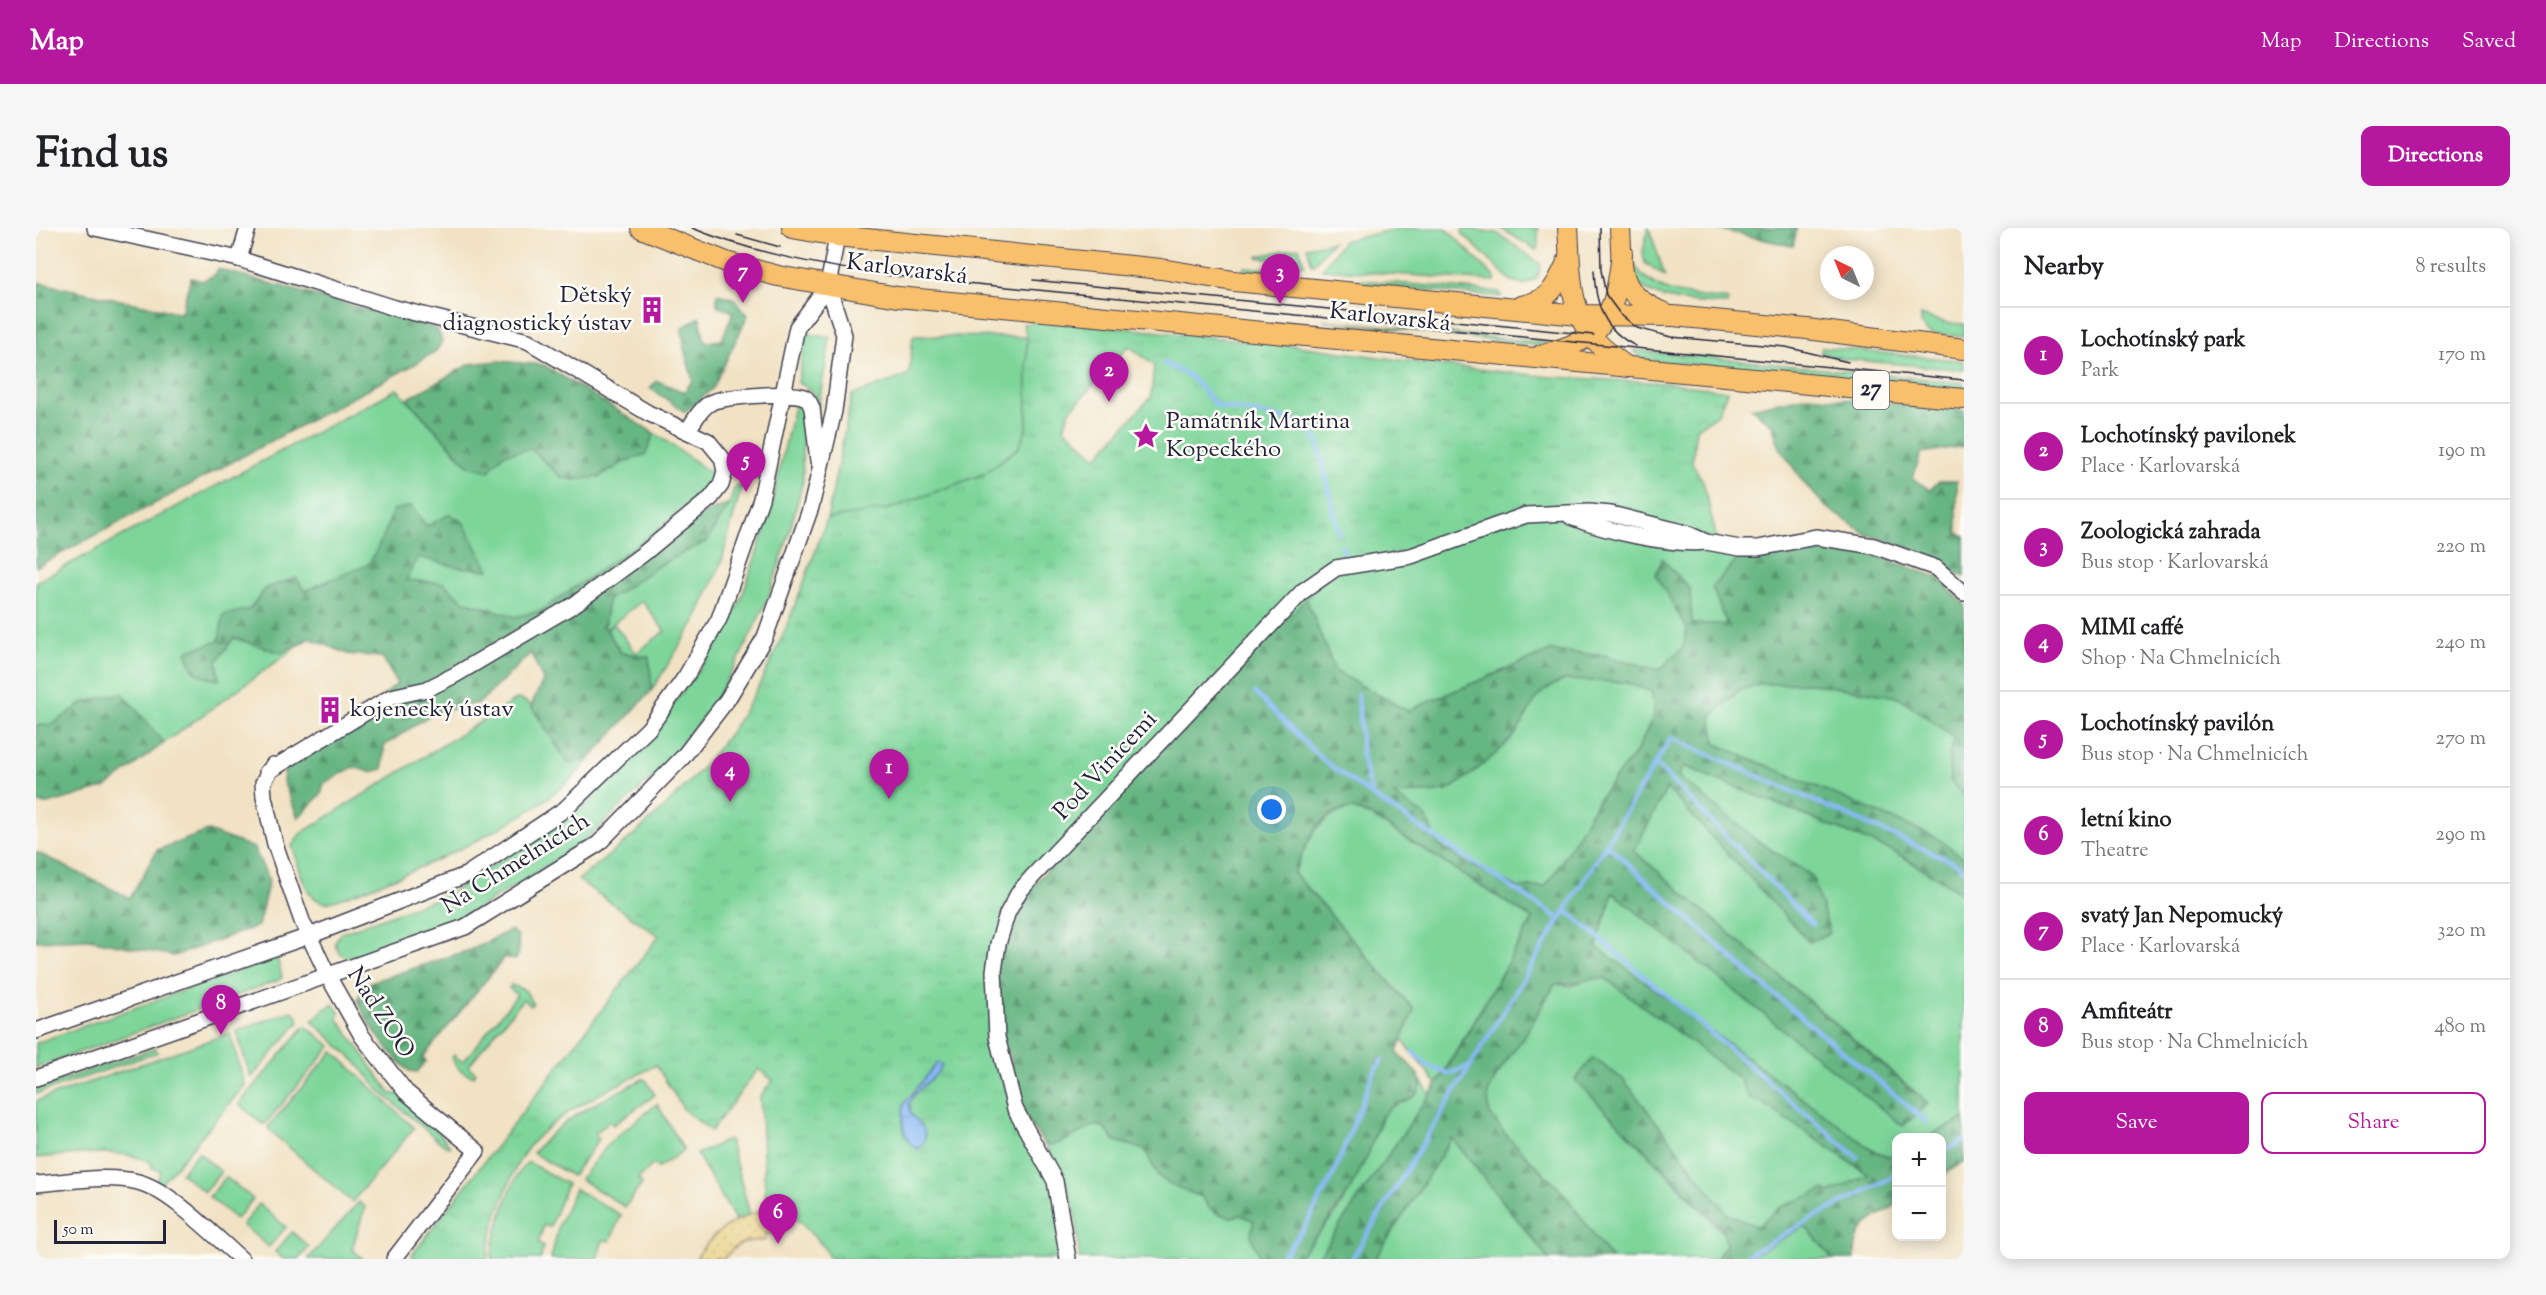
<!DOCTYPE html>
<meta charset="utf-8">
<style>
:root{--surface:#fff;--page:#f6f6f6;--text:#202124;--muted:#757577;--line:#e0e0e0;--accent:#b5179e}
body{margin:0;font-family:"Sorts Mill Goudy",serif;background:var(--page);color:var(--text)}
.controls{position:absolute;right:18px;bottom:18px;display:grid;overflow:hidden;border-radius:12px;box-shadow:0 3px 15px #0003}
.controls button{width:54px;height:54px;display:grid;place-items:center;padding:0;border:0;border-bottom:2px solid var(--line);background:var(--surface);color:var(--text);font:30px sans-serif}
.compass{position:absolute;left:1784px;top:18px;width:54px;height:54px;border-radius:50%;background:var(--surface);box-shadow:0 3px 15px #0003;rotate:317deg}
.scale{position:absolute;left:18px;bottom:15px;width:112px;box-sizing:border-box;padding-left:6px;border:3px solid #22223b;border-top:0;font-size:16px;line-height:21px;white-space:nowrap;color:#22223b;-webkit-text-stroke:4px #fdfcf7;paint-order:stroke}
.you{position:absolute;left:1236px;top:582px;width:21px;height:21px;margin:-15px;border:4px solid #fff;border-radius:50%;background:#1a73e8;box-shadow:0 0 0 9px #1a73e833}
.badge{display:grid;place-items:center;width:39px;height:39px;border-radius:50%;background:var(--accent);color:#fff;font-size:20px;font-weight:700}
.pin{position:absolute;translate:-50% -50px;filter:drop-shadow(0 2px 3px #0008)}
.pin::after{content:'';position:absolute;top:32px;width:21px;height:18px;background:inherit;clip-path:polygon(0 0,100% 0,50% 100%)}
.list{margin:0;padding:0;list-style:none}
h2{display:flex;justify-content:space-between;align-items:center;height:78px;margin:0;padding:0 24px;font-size:26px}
h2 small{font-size:20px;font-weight:400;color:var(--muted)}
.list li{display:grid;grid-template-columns:39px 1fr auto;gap:18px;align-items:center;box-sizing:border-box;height:96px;padding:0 24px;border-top:2px solid var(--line)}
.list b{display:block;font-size:22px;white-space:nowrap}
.list p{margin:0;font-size:20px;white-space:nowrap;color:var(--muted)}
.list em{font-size:20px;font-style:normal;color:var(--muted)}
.actions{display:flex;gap:12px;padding:18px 24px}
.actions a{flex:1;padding:14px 0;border:2px solid var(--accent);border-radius:12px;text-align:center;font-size:21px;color:var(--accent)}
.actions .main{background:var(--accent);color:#fff}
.map{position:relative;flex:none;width:1928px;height:1031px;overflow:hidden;border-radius:12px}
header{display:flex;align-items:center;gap:36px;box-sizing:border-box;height:84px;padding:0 30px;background:var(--accent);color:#fff}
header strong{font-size:28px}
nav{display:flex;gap:33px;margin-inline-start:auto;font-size:21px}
.intro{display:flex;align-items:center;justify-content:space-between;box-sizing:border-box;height:144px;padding:0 36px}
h1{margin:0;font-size:42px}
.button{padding:15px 27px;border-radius:12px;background:var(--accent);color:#fff;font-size:21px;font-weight:700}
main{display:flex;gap:36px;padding:0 36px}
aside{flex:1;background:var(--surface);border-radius:12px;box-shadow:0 3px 15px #0003}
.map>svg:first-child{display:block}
.green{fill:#7dd59a;stroke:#507c6a;stroke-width:1.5}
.forest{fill:url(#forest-firs);stroke:#446c5e;stroke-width:1.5;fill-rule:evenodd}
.sand{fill:url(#sand-dots);stroke:#887e6c;stroke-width:1.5}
.park{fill:url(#park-tufts);stroke:#507c6a;stroke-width:1.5;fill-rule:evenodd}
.water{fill:url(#water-ripples);stroke:#556e98;stroke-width:1.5}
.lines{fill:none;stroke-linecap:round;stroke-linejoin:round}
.stream{stroke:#88baf5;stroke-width:4.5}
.minor-casing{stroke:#413f50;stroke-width:18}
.major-casing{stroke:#413f50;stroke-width:22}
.minor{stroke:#fff;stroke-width:15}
.major{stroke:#f8bf6c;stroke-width:20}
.tram{stroke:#22223b;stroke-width:1.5}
.labels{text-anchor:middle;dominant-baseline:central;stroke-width:5;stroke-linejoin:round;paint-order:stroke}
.shield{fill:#fdfcf7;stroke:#646373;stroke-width:1.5}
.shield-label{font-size:22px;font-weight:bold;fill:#22223b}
.street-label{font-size:24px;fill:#22223b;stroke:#fdfcf7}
.poi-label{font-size:24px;fill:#22223b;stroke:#fdfcf7;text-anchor:start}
</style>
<header>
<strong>Map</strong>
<nav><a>Map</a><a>Directions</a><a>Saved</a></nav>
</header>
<div class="intro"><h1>Find us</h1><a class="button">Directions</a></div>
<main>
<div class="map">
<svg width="1928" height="1031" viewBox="0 0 1928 1031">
<defs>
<pattern id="forest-firs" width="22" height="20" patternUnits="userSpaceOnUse" patternTransform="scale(1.5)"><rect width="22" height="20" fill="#66b682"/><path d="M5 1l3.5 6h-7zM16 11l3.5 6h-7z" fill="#54946c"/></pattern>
<pattern id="sand-dots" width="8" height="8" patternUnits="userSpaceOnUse" patternTransform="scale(1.5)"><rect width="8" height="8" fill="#eeda9e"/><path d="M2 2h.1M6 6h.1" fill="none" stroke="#ccbb89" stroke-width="1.8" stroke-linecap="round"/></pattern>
<pattern id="park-tufts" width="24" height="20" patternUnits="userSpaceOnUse" patternTransform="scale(1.5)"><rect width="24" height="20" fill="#7dd59a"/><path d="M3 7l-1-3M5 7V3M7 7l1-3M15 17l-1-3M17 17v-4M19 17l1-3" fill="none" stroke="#6cb786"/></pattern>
<pattern id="water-ripples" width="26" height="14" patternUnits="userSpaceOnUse" patternTransform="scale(1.5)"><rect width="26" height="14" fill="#88baf5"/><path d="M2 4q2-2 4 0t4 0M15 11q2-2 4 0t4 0" fill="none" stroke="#6f97c8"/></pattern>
</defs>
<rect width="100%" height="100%" fill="#fdfcf7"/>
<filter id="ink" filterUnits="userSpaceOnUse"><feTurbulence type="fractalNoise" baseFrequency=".0167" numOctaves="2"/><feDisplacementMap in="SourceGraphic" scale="12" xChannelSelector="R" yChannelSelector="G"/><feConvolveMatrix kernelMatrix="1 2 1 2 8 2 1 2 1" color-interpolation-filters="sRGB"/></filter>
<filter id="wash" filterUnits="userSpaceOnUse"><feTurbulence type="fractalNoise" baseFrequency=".008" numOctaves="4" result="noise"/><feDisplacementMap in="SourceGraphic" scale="24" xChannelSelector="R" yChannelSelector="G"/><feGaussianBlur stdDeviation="1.35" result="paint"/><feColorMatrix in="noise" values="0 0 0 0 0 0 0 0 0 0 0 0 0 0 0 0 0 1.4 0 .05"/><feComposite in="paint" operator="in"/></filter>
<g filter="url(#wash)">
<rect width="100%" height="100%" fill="#f1e2c4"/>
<g class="green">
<polygon points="1365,0 1410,0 1459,50 1459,53 1286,41 1307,13"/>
<polygon points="1427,0 1461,5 1502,34 1505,38 1501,50 1488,57 1474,52 1426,5"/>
<polygon points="1464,0 1502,0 1502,21 1500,22"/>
<polygon points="1612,0 1613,0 1629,48 1609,35 1607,24"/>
<polygon points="1296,14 1278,36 1276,36 1271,19"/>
<polygon points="1263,19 1269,37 1222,29 1222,28"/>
<path d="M1598,36C1617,68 1659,68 1692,72L1691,76C1664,75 1593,76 1598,36Z"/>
<polygon points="1209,39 1248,42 1247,49 1204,45"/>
<polygon points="1278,48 1463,64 1465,67 1465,69 1278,52"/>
<polygon points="1885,87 1911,95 1928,96 1928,108 1893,105 1885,97"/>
<polygon points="1287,92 1512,115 1504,118"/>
<path d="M770,105L794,110L782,180C780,166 775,160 762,155Z"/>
<polygon points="877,108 991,109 991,200 983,219 948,246 853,281 791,291 816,167 873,147"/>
<polygon points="1786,119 1928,133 1928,142 1808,131 1785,125"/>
<polygon points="1597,122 1928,155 1928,163 1606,131"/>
<polygon points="361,161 433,238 503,198 563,249 588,234 610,226 618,205 681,249 617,306 504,383 480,389 428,373 407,355 297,351 279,358 273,410 128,515 86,465 47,475 17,496 0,498 0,354"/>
<path d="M759,174L768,180L772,191L766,222L767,253L752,310L732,370L704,429L678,474L630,537L549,612L486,654L413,697L314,730C304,728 301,723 299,714L305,705L413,666L548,577L618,502L684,413L704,374L732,292Z"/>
<polygon points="706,257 685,336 658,395 616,462 613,429 585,425 571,402 578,396 600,425 629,403 606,373 570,401 568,398 572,372 622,338 671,313 694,275 698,260"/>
<polygon points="1490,287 1541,287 1704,320 1705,328 1676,359 1691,396 1651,401 1647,420 1623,442 1566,427 1514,423 1371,483 1299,443 1267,363 1300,340"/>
<polygon points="1529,452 1588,454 1616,464 1618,487 1601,523 1564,569 1518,647 1509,658 1484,660 1434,637 1401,616 1390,589 1356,566 1411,563 1480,505 1497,473 1510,460"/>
<polygon points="1774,455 1863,469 1919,510 1913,526 1914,552 1928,568 1928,630 1901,610 1680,516 1675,489 1703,462 1725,456"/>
<path d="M481,471L489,473L495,478L532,535L553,531C515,584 394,637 333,660C319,665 305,672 290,675C265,670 265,638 256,618L264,606Z"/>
<polygon points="1647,538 1859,624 1928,666 1928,891 1891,909 1860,910 1860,925 1853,929 1838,923 1560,719 1577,665 1867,898 1892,875 1598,623 1631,560 1773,714 1776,648 1723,614 1641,548"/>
<path d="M1316,580L1340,591L1497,691L1401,856L1366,812L1378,782L1258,645C1272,613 1279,589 1316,580Z"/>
<polygon points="241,729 246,749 243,752 0,840 0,815"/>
<polygon points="1553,750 1569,750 1703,850 1712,869 1726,875 1833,947 1794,965 1743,980 1722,999 1691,986 1588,852 1557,830 1540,852 1690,1007 1690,1017 1680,1031 1575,1031 1529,967 1469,906 1453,885 1452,865 1466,839 1487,810 1519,756 1535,758"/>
<path d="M475,757L489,762L497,775L495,778L487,771L432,838L440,845L438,848C427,846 420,840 416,830L418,827L427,834L481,767L473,760Z"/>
<polygon points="297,776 303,784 302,791 355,866 362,866 406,908 414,919 409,918 345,864 320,834 276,793 287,782"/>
<polygon points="256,783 261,787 263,794 215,850 200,803"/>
<polygon points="268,799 271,799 295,818 229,896 226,896 203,876"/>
<path d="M194,805L209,857L125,956L120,954L125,943L115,939L116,935C82,918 37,927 0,930V873Z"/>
<polygon points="120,820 122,824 0,866 0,860"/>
<polygon points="297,823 378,900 316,974 233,902 232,899"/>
<path d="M607,851L610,852L619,867L577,897L573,893L559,906L563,911L536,948L497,925C526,889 567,872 607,851Z"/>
<polygon points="1385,853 1394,866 1281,1031 1260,1031 1298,988 1309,971 1331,929 1348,885 1358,875 1370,874 1385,858"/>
<polygon points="621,876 648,922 622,940 617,936 602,951 606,956 589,979 544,951 575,913"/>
<path d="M1060,897L1067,899L1078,912L1109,922L1122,948L1134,956L1166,969L1173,980L1181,985L1195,989L1205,987L1219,993C1214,1008 1216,1011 1222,1024L1221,1031H1043C1043,988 1034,949 1007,914C1024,923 1043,901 1060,897Z"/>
<polygon points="1416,910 1513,1031 1339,1031"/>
<polygon points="693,911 714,986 700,993 661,926"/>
<polygon points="162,924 185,944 168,964 145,945"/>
<path d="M492,934L531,956L514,999L508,997L502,1016L507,1018L505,1031H455C458,1009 475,946 492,934Z"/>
<polygon points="190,949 217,971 200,991 173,969"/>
<polygon points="539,961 585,987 574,1013 567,1012 561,1031 515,1031 523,996"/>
<polygon points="323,974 329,979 316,1021 327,1031 272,1031"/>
<polygon points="223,976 250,999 233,1019 206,997"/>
<polygon points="1769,997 1797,1031 1710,1031"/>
<polygon points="256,1004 273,1019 263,1031 247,1031 239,1024"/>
</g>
<g class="forest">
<polygon points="1684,0 1761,0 1757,18 1684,2"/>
<polygon points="182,41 398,100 403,104 406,114 400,123 379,136 0,339 0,54 145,85 155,50 166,53 179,47"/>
<polygon points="681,66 697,70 712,87 677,160 649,184 614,160 621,153 648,164 657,152 648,121 646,100 664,89 669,114 686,112 697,84 681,77"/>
<polygon points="463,133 508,137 618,205 610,226 588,234 563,249 538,252 525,249 495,221 467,226 453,243 433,238 371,171 434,136"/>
<polygon points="1772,168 1928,182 1928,218 1885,225 1877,250 1894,262 1903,253 1921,253 1921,304 1928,308 1928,349 1880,323 1830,306 1790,279 1768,255 1744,220 1736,197 1715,180"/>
<path d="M694,275L671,313L622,338L572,372L568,398L585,425L613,429L616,462L553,531L532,535L495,478L507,452L495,425L443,475L397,485L348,518L347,541L334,544L317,539L288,555L285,566L262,590L247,553L250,530L321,490L361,456L346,429L312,426L273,410L245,425L198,410L181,433L183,452C162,449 155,443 150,423L183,413L187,387L214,381L230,360L260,350L269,363L333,336L349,305L357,282L375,278L391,298L414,286L427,294L453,342L421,339L382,329L370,352L407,355L428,373L480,389L504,383L617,306Z"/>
<path d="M1781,316L1832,324L1903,350L1928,376V568L1914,552L1913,526L1919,510L1863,469L1774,455L1725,456L1703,462L1675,489L1680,516L1901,610L1928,630V666L1859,624L1648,538L1642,548L1723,614L1776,648L1794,705L1773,714L1631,560L1598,623L1892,876L1867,898L1577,665L1560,718L1838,923L1853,929L1860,925V977C1836,991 1817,999 1819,1031H1797L1769,998L1710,1031H1680L1690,1017L1687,1001L1539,852L1557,830L1588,852L1691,986L1721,999L1743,980L1789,961L1794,965L1833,946L1726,875L1712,869L1703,850L1569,750C1548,750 1540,758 1519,756L1487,810L1466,839L1452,865L1453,885L1469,906L1529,967L1575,1031H1513L1416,910L1339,1031H1281L1410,843L1497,691L1340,591C1333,588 1322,580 1314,581C1282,581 1268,621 1258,645L1378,782L1361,824C1367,832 1386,845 1385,857C1384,875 1358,871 1348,886C1339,899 1337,915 1331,929C1313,967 1289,1000 1260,1031H1221L1222,1024C1215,1009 1213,1010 1218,993L1205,987L1195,989L1181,985L1173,980L1166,969L1134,956L1122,948L1109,922L1078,912L1067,899L1060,897L1021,916L1012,917L1007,914L988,887L975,840V829L968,815L958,743L971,686L1267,363L1299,443L1371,483L1514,423L1566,427L1623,442L1647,420L1651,401L1620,347L1626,331L1654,361L1656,396H1691L1676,359L1705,328ZM1529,452L1588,454L1616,464L1618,487L1601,523L1564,569L1518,647L1509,658L1484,660L1434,637L1401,616L1390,589L1357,566C1373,565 1392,566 1408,563C1422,560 1471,517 1480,505C1500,477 1493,466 1529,452Z"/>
<polygon points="86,465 128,515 70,559 12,576 0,575 0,498 17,496 47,475"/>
<polygon points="172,603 218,620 233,652 222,698 138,728 53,711 0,713 0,624 94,670 121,622"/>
<path d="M475,702L482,709L483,726L478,732L469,729L387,829L390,833L381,844L373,843C353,824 332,798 322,772L325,762L335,754L434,722Z"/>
<polygon points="1928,891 1928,934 1906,947 1906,910 1891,909"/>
</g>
<path class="sand" d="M730,981L756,990L748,1004L744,1001L742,1004L738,1002L736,1006L731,1005L728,1013C709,1011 700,1016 687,1031H660C675,1003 701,990 730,981Z"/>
<path class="park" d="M1007,92L1262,118L1401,137L1516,149L1634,155L1691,163L1682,186L1660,200L1656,235L1667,253L1682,316L1541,287H1490L1375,328L1300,340L983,664L958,743L979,881L1019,953L1032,1031H794L787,1018L762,992L730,981L724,869L737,852L722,841L675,903L648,882L620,837C577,861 514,885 487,927C478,941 472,957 466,973C459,992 454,1011 451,1031H377L376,1027L623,708L542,652C595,611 646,568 687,514C737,448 763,367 791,291L853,281L948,246L983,219L991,200V109L987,96ZM1093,118L1118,137L1115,169L1061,229L1028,200L1033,184Z"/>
<path class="water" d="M901,835L906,836C902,851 880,859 873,876L876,888C888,896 895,909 882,921C867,915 865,892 868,876Z"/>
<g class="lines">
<g class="stream">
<polyline points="1128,135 1154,148 1181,178 1257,192 1268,196 1281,212 1303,305"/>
<polyline points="1306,317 1308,326"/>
<polyline points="1219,465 1287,532 1335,567 1524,691"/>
<polyline points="1322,466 1326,528 1335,567"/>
<polyline points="1619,536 1777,697"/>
<polyline points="1570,616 1714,746 1891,894"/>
<polyline points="1530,682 1821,929"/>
<polyline points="1377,824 1391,837 1412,846 1435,838"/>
<polyline points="1906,924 1928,913"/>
<polyline points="1244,1031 1269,999 1298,945 1337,846 1346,832"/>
<polyline points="1316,1031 1635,510 1920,635 1928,642"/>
<polyline points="1706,1031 1775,991 1860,947"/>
</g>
</g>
</g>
<g filter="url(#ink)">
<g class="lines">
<defs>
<g id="minor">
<polyline points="59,0 203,31 359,80 492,113 612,185 672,213 686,230 689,243 685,257 675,270 607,326 539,376 419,447 391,461 355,469 231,544"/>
<polyline points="203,31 212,0"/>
<path d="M652,202C658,193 665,179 676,174C687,169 757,163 768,169C773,171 774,176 776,180L782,233"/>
<path d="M1535,289C1569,303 1634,318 1670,314"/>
<polyline points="237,537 227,555 228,569 239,616 266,693 292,748 326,808 370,864 441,923 358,1031"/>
<polyline points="0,803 273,708 430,647 529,581 613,500 650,448 683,391 725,271 761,99 792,58"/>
<polyline points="0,850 429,699 562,616 647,529 691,472 729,409 775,279 798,183 808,107 792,58 801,8"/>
<path d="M0,956C32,954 70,946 102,954C134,962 178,1008 205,1031"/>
<polyline points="1032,1031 1019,953 979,881 961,809 958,743 962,716 971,686 983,664 998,647 1267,363 1300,340 1375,328 1490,287 1553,284 1575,286 1650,305 1670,314 1704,320 1722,320 1780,309 1838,318 1900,340 1928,365"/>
</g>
<g id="major">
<polyline points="605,0 693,35 742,48 862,69 1928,171"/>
<polyline points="756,0 801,8 1125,41 1198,53 1470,80 1542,87 1637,88 1771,101 1928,121"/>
<path d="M1532,0C1535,40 1531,84 1562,115C1570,124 1581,131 1591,139"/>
<path d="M1584,0C1587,45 1581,65 1628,85"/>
<path d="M1485,78C1517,72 1520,57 1533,30"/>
<path d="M1505,127C1570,111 1579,87 1586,25"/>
</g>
</defs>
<use href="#minor" class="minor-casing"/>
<use href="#major" class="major-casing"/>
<use href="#minor" class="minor"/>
<use href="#major" class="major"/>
<g class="tram">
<path d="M656,0C717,25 783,37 848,47L1928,152"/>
<polyline points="1564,0 1565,42 1570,67 1584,86 1601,100 1635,109 1750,119 1812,134"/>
<polyline points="701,7 744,19"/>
<path d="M1558,42C1559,76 1568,103 1600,118"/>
<polyline points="997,52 1313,83"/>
<polyline points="1409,92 1558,107"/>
</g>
</g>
</g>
<defs>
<symbol id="building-bare" viewBox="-9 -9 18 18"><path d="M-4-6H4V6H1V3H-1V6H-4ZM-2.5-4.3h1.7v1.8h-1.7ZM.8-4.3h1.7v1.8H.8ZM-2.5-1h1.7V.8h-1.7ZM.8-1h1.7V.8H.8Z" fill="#b5179e" stroke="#fdfcf7" stroke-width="2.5" paint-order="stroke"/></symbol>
<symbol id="sight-bare" viewBox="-9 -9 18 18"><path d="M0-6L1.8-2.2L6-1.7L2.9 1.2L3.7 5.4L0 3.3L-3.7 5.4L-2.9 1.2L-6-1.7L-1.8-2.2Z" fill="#b5179e" stroke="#fdfcf7" stroke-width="2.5" paint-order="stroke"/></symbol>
</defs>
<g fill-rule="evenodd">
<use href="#building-bare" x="597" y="63" width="38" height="38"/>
<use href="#sight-bare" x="1091" y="189" width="38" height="38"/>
<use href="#building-bare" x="275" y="463" width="38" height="38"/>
</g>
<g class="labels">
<rect class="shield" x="1817" y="143" width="36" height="38" rx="4.5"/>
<g class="shield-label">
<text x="1835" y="162">27</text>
</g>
<g class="street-label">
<text transform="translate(871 42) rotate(7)">Karlovarská</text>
<text transform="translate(1354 90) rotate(6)">Karlovarská</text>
<text transform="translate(1070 538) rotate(-47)">Pod Vinicemi</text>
<text transform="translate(480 636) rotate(-32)">Na Chmelnicích</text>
<text transform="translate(344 785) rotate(57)">Nad ZOO</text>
</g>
<g class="poi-label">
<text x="596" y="68" text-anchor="end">Dětský<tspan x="596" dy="28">diagnostický ústav</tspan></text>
<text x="1130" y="194">Památník Martina<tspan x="1130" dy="28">Kopeckého</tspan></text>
<text x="314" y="482">kojenecký ústav</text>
</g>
</g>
</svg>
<div class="controls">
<button>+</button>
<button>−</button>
</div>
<svg class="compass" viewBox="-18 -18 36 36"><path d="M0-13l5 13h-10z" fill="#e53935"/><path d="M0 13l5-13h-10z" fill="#757577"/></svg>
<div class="scale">50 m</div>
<div class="you"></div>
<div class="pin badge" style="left:853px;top:571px">1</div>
<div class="pin badge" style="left:1073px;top:174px">2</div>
<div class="pin badge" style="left:1244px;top:76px">3</div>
<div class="pin badge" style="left:694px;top:574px">4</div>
<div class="pin badge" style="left:710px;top:264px">5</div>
<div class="pin badge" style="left:742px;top:1016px">6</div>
<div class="pin badge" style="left:707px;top:75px">7</div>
<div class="pin badge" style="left:185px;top:807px">8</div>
</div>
<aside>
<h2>Nearby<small>8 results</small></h2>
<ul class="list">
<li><span class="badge">1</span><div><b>Lochotínský park</b><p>Park</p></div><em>170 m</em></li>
<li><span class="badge">2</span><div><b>Lochotínský pavilonek</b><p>Place · Karlovarská</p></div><em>190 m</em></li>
<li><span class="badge">3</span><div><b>Zoologická zahrada</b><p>Bus stop · Karlovarská</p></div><em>220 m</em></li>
<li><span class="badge">4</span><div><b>MIMI caffé</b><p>Shop · Na Chmelnicích</p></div><em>240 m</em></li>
<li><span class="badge">5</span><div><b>Lochotínský pavilón</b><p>Bus stop · Na Chmelnicích</p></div><em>270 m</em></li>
<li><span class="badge">6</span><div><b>letní kino</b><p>Theatre</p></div><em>290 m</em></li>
<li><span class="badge">7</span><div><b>svatý Jan Nepomucký</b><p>Place · Karlovarská</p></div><em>320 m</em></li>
<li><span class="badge">8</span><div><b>Amfiteátr</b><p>Bus stop · Na Chmelnicích</p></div><em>480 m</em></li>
</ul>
<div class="actions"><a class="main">Save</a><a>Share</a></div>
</aside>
</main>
